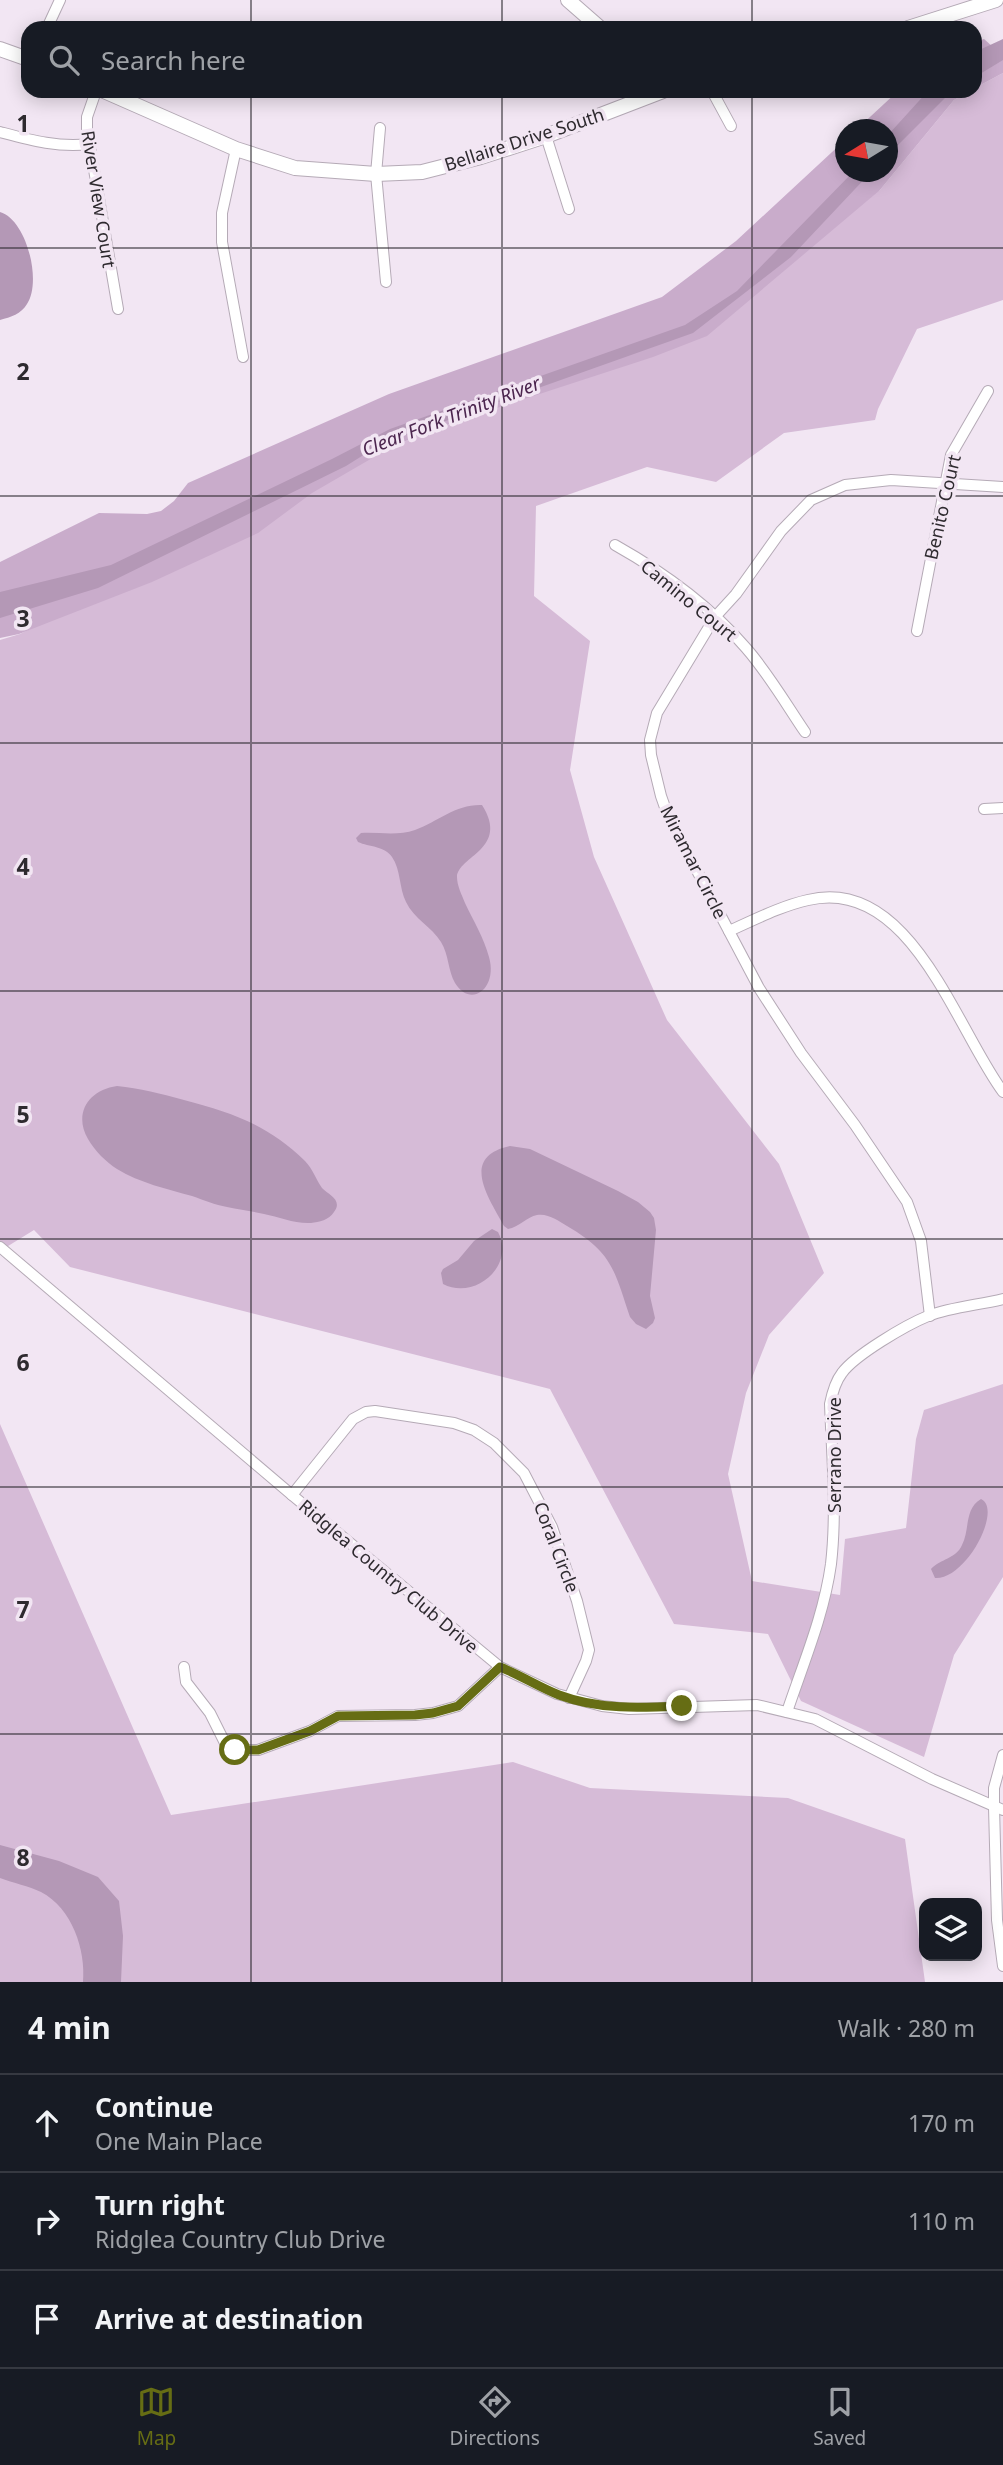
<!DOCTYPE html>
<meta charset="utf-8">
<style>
:root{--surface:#171b24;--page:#20242c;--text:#f1f3f6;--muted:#9ea1a6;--line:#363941;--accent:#666d14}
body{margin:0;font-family:"Noto Sans",sans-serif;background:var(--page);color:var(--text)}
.controls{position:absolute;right:21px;bottom:21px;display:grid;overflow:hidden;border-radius:14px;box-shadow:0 4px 18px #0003}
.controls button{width:63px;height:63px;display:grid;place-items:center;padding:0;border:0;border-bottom:2px solid var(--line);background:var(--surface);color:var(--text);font:35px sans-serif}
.compass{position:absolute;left:835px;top:119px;width:63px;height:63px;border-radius:50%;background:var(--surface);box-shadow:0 4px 18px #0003;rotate:259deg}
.stop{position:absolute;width:21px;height:21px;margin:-16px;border:5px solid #666d14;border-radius:50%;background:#fff}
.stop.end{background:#666d14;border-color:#fff;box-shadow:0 2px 7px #0008}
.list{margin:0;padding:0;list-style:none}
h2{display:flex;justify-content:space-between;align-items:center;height:91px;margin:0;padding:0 28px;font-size:30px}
h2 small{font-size:23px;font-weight:400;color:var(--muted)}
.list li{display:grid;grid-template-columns:46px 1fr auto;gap:21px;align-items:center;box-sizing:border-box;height:98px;padding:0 28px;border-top:2px solid var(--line)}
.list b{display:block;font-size:26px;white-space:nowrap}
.list p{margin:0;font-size:23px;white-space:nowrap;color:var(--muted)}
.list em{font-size:23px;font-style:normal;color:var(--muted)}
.icon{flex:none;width:38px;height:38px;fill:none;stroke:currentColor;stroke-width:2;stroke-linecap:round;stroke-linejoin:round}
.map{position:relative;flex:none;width:1003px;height:1982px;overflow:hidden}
.search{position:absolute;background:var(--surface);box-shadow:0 4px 18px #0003;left:21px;right:21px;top:21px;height:77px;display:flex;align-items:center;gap:18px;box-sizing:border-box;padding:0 24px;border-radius:21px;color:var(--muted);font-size:26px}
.sheet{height:385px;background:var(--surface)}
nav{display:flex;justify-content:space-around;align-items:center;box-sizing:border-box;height:98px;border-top:2px solid var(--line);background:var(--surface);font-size:19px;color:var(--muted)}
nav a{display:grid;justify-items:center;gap:4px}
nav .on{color:var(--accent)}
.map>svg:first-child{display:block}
.green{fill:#d6bbd7}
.forest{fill:#c9accb}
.water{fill:#b498b6}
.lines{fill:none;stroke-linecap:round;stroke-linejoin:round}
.minor-casing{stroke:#b5aab6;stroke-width:12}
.tertiary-casing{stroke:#b5aab6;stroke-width:16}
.minor{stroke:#fff;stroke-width:10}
.tertiary{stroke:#fff;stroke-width:14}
.route{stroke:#666d14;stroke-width:9}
.grid{fill:none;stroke:#2e2a2f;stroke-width:2;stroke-opacity:0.55}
.labels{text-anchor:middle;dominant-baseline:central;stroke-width:7;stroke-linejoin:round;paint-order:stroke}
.street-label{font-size:18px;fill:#2e2a2f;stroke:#f2e6f3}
.water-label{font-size:19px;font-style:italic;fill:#4c264f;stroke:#f2e6f3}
.grid-label{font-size:23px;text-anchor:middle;font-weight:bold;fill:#2e2a2f;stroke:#f2e6f3;stroke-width:7;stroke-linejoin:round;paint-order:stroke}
</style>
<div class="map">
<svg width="1003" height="1982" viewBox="0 0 1003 1982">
<rect width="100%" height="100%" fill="#f2e6f3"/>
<g class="green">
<polygon points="1003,73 1003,300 917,329 878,409 875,420 784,433 716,482 647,467 536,506 534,596 590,641 570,770 594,857 667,1020 779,1164 824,1273 769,1335 746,1393 728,1474 752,1581 840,1595 845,1539 906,1528 916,1439 924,1410 1003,1384 1003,1577 954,1655 924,1757 801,1701 768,1634 674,1624 550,1389 70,1267 34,1230 0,1251 0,640 20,634 393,446 460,420 880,190 954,100 970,91 975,91 975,88"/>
<polygon points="0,1424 171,1815 513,1762 590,1788 788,1798 905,1839 925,1982 0,1982"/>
</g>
<g class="forest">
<polygon points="984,39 1003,56 1003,73 975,88 975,42"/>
<polygon points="898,91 970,91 954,100 880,190 707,336 653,357 460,420 393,446 312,493 258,533 152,582 19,634 0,638 0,562 99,513 147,514 161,511 174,501 188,483 389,394 662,297 736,241 845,140 846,172 888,172 888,130 857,129"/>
</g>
<g class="water">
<polygon points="1003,39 1003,60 975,77 975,52"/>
<polygon points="928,91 954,91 946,97 888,155 888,135"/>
<polygon points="853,172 871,172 791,257 693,333 381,444 346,466 98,588 0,618 0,592 111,565 332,459 390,429 685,325 737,291"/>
<path d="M0,212C27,220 42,282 27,304C21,314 11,317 0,320Z"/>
<path d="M482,805C510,849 458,856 457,877C457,886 462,895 465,903C473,920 484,938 489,957C498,988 471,1009 455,983C448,971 449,955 441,942C432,927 414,919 406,902C399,888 401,870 392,857C385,846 369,847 358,842L356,838L361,833C379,832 398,836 415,830C439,821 456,804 482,805Z"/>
<path d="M117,1086C139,1088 162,1094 184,1100C233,1113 268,1125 305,1161C313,1169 316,1180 322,1188C329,1195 343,1200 334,1212C329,1220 319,1222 311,1223C295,1224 279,1217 264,1214C252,1211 240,1210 227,1207C215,1205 204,1200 192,1196C167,1189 140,1183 117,1169C106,1162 95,1151 88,1139C73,1113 89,1090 117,1086Z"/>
<path d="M510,1146L530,1149L618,1191L638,1202L650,1212L654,1218L656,1230L650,1296L655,1318L653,1323L646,1329L636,1324L630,1317C614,1270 613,1253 567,1226C559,1221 548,1213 537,1215C527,1217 519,1227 508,1229L504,1226C489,1198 459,1157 510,1146Z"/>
<path d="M492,1229L498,1232C516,1265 475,1301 443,1284L441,1273L443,1269L458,1260L474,1241Z"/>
<path d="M981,1499C1003,1509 966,1580 935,1578L931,1569C940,1559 956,1559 962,1545C970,1530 964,1509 981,1499Z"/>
<path d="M0,1845L59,1861L98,1877L119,1901L123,1936L121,1982H83C86,1950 72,1908 41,1892C29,1886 13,1883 0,1878Z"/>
</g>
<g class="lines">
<defs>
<g id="minor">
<polyline points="47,28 60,0"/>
<polyline points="96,91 87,117 87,129 118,309"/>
<polyline points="712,91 731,126"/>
<polyline points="380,128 376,174 386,282"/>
<path d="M0,132C30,140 58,148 90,144"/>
<polyline points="546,136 569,209"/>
<polyline points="236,149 222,213 222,242 243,357"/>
<path d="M615,545C663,572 710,606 746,648C768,673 786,704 805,732"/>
<polyline points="917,631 951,455 988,391"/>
<polyline points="984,809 1003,808"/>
<path d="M729,931C754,920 781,906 808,900C910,875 956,1029 1003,1092"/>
<polyline points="0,1247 292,1495 500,1667 557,1694 602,1706 629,1709 757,1705 815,1719 932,1779 1003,1810"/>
<polyline points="930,1316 921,1241 907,1202 855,1125 801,1053 759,988 668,816 661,796 651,755 650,740 657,713 715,617 736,594 781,531 811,500 845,485 891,480 1003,487"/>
<polyline points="292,1495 353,1419 366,1412 375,1411 454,1423 474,1430 494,1443 524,1473 552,1527 577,1601 589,1650 586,1661 569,1698"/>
<polyline points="184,1667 186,1682 210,1713 226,1745 235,1750 258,1750 310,1731 338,1716 415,1715 433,1713 458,1706 500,1667"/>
<path d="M787,1712C803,1664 824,1615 831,1564C837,1511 832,1457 830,1404C832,1394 835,1382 842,1373C855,1355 906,1325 928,1316C951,1307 979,1305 1003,1299"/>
<polyline points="1003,1755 994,1788 994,1807 997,1920 1003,1966"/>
</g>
<g id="tertiary">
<polyline points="568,0 600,28"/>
<polyline points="908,28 996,0"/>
<polyline points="0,49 28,59"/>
<polyline points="104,91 236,149 295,168 376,174 422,172 481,157 546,136 663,91"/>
</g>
</defs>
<use href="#minor" class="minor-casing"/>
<use href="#tertiary" class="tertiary-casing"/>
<use href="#minor" class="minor"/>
<use href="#tertiary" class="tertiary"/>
</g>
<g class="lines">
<path class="route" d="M235,1750H258L310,1731L338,1716L415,1715L433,1713L458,1706L500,1667C520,1675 539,1687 559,1695C599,1710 640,1708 682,1706"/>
</g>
<path class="grid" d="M251,0V28M502,0V28M752,0V28M251,91V1982M502,91V1982M752,91V1982M0,248H1003M0,496H1003M0,743H1003M0,991H1003M0,1239H1003M0,1487H1003M0,1734H1003"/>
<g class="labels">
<g class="street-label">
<text transform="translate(524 139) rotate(-18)">Bellaire Drive South</text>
<text transform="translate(99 199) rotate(81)">River View Court</text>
<text transform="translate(942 507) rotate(-77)">Benito Court</text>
<text transform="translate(689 600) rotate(39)">Camino Court</text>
<text transform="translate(694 862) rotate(63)">Miramar Circle</text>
<text transform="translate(834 1455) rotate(-90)">Serrano Drive</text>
<text transform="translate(557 1547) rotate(69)">Coral Circle</text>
<text transform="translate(389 1576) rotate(40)">Ridglea Country Club Drive</text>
</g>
<g class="water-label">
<text transform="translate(451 416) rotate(-21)">Clear Fork Trinity River</text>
</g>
</g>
<g class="grid-label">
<text x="23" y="132">1</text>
<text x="23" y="380">2</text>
<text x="23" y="627">3</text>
<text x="23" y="875">4</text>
<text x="23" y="1123">5</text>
<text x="23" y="1371">6</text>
<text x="23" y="1618">7</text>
<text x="23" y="1866">8</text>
</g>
</svg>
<div class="controls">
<button><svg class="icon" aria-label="layers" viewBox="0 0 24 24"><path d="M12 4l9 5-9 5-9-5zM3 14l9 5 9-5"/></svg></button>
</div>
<svg class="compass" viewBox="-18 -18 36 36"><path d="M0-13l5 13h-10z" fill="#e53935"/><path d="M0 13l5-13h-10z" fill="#9ea1a6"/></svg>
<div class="stop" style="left:235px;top:1750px"></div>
<div class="stop end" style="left:682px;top:1706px"></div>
<div class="search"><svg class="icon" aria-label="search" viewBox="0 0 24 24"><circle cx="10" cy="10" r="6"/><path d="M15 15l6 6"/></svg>Search here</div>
</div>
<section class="sheet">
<h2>4 min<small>Walk · 280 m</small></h2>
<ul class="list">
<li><svg class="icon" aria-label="ahead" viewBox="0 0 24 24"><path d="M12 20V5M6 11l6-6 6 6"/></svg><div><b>Continue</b><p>One Main Place</p></div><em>170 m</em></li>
<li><svg class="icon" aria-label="right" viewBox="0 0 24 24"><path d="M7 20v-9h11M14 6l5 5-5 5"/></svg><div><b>Turn right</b><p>Ridglea Country Club Drive</p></div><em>110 m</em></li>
<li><svg class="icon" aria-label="arrive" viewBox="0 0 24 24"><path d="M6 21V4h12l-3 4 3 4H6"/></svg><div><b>Arrive at destination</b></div></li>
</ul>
</section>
<nav>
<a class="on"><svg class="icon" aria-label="map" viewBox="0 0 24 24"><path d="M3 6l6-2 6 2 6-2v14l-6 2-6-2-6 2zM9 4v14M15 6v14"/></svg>Map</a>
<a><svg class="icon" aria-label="directions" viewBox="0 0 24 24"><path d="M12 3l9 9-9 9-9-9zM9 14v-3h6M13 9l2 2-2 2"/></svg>Directions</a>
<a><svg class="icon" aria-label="saved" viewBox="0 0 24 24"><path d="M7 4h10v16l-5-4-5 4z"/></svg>Saved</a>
</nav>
